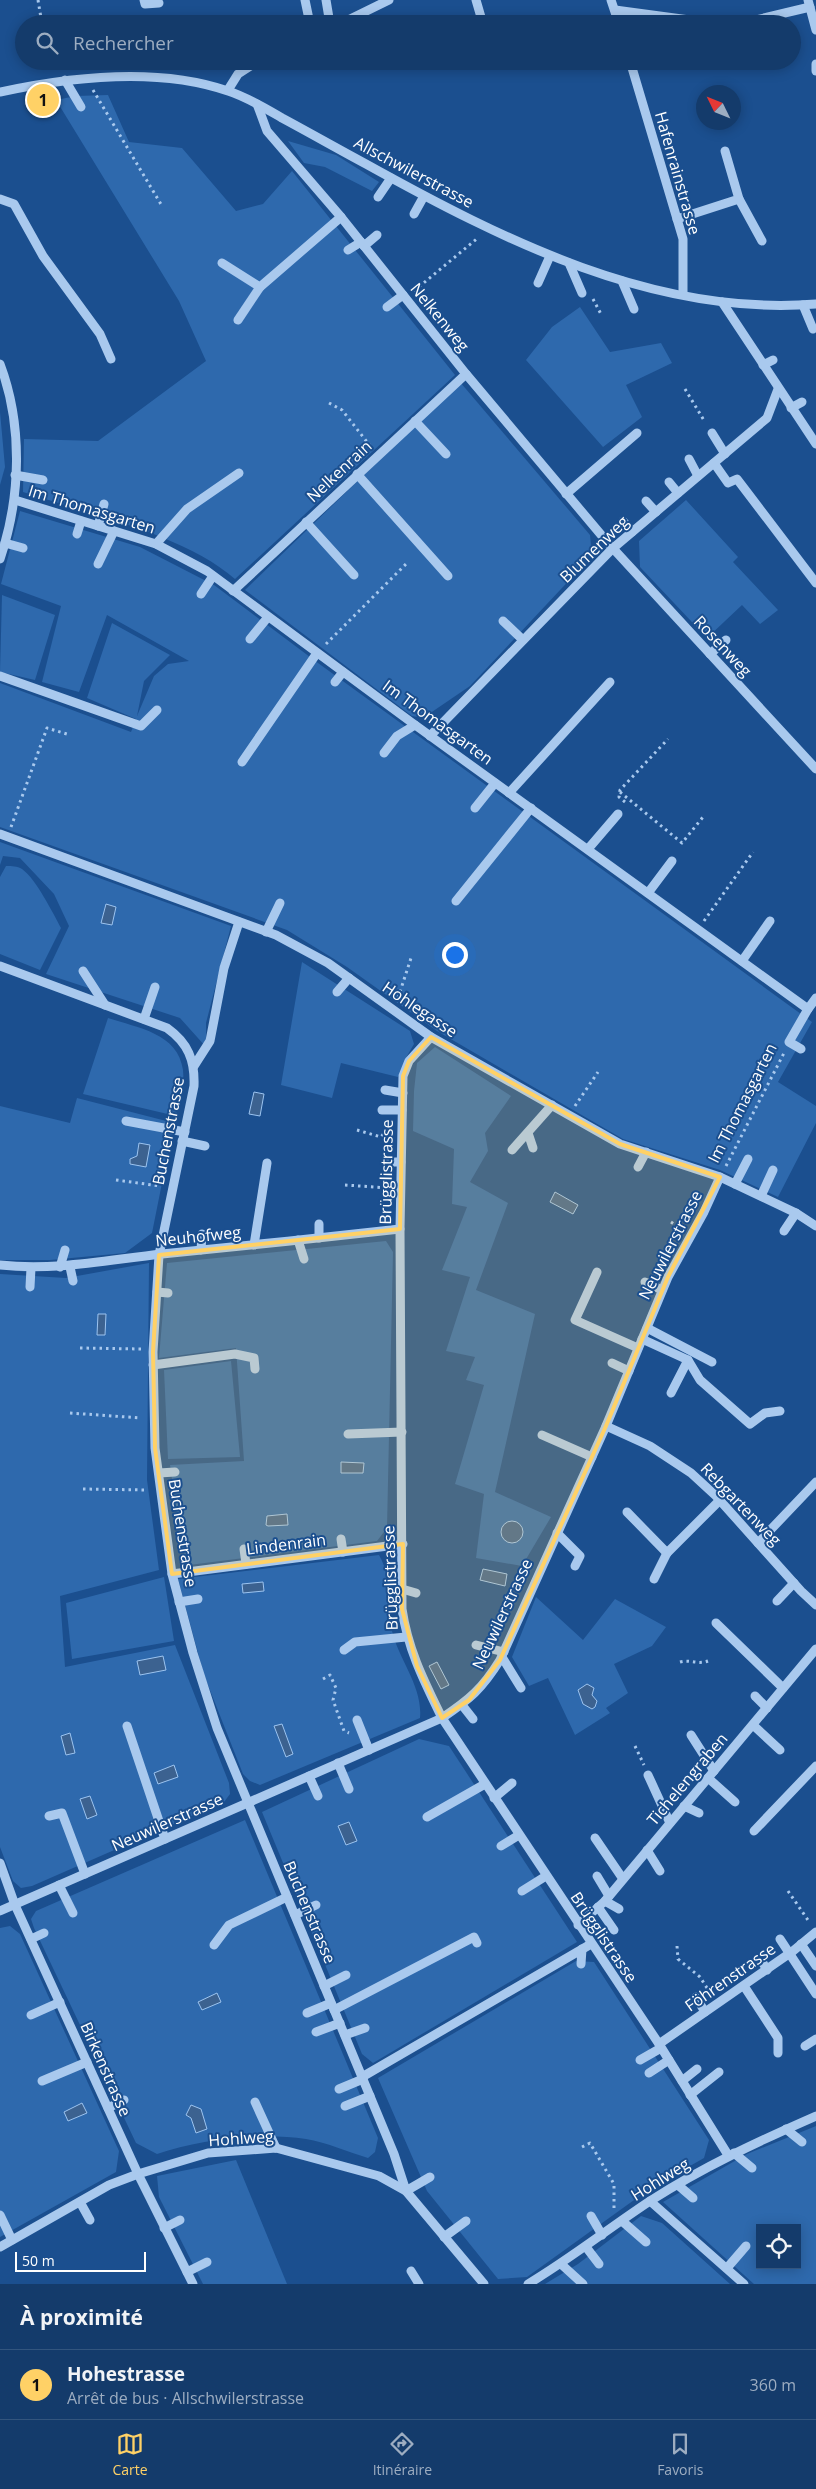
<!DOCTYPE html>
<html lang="fr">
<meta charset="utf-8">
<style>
:root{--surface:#143b6b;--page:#1d4271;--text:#f1f3f6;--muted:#9dadc1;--line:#33557e;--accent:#ffd166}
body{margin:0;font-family:"Open Sans",sans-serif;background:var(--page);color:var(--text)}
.controls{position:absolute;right:15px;bottom:15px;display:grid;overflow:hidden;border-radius:0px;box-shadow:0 2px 12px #0003}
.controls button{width:45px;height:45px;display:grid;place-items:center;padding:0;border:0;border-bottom:1px solid var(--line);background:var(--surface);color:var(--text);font:25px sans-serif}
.compass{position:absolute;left:696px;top:85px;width:45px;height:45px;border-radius:50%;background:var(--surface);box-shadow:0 2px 12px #0003;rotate:313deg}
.scale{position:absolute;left:15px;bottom:12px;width:131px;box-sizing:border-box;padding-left:5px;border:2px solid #fff;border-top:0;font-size:14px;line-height:18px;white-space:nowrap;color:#fff;-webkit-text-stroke:4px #1b4f8f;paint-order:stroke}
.you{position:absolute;left:454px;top:954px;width:18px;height:18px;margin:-12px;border:4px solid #fff;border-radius:50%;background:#1a73e8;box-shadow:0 0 0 8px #1a73e833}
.badge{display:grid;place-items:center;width:32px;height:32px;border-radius:50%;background:var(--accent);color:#111;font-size:16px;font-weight:700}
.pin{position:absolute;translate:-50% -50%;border:2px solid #fff;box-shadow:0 1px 5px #0006}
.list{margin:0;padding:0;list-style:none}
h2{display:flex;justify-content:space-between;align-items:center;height:65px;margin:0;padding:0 20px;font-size:21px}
h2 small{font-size:16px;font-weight:400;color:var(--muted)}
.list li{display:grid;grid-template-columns:32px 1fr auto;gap:15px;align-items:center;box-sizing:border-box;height:70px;padding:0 20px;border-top:1px solid var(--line)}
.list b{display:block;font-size:19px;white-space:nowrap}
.list p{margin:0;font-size:16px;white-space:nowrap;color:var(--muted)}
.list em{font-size:16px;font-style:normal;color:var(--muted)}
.icon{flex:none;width:28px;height:28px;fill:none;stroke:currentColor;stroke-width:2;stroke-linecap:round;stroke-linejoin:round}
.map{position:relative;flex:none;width:816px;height:2284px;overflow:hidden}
.search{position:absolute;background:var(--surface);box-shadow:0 2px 12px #0003;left:15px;right:15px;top:15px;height:55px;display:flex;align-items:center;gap:12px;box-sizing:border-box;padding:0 18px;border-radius:28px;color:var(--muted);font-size:19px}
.sheet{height:135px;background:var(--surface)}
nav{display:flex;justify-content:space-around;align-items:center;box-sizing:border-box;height:70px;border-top:1px solid var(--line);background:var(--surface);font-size:14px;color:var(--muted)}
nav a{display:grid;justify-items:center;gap:2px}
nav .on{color:var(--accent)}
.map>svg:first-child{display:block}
.green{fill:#2e69ad;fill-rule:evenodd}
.water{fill:#3c6290;stroke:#9cc4f0}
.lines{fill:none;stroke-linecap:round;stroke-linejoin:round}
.path{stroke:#a9c9ee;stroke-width:3;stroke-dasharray:2.5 4;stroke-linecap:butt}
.minor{stroke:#a9c9ee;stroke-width:9}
.marked{fill:#ffd166;fill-opacity:0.2;stroke:#ffd166;stroke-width:4;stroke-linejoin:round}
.labels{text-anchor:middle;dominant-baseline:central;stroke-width:4;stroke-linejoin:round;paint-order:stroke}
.street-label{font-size:16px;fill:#fff;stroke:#1b4f8f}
</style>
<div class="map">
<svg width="816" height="2284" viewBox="0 0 816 2284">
<rect width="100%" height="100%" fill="#1b4f8f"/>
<g class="green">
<path d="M108,95L129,142L182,148L236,211L263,204L292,171L455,375L235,579C185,535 87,513 23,492L24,439L98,441L206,361L179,301L56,100L76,96Z"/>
<polygon points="288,141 336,155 379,182 372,191 325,167 304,163"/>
<polygon points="580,307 610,352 661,343 672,363 626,385 642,417 603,447 526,360 552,327"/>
<polygon points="460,382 590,535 592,556 470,686 423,718 412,716 245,590"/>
<polygon points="0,412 5,467 0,485"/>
<polygon points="686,500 738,557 733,562 778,610 760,624 742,605 707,638 640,567 639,541"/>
<polygon points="20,511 140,547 214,585 318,663 812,1022 778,1082 816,1106 816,1123 778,1197 720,1170 623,1139 437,1031 347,967 287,930 0,827 0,683 131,732 136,719 87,698 112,623 170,655 144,681 137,716 154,676 168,664 189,661 107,615 79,692 42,682 61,606 1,584"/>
<polygon points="2,595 55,615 35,680 0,672"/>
<polygon points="0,842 231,926 206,1023 206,1047 180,1018 46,974 69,926 54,894 20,858 3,856 0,865"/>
<path d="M6,866C12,866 17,866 22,869C36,879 53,913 61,928L40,970L0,954V877Z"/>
<polygon points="302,962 410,1031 414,1044 407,1056 398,1077 341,1063 332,1098 281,1085"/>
<path d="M108,1018C138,1028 178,1033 183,1070C185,1084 178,1103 176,1116L83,1094Z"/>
<polygon points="435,1047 511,1096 485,1133 488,1151 470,1182 508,1203 476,1290 535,1314 495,1492 551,1517 522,1566 476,1558 484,1494 455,1484 484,1385 466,1380 475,1357 446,1351 470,1277 442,1270 467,1207 452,1204 454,1149 413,1131 414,1091 417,1063"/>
<polygon points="77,1098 174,1123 152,1233 125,1253 50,1260 0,1260 0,1106 70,1123"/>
<polygon points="386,1241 393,1252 387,1528 377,1541 189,1565 182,1550 170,1465 244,1461 236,1348 159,1358 167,1263"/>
<polygon points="149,1263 147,1480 159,1570 60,1596 65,1667 175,1645 229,1783 230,1794 224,1802 32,1886 21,1888 13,1881 0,1847 0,1274 66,1278"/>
<polygon points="231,1361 240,1457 168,1459 164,1370"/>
<path d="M379,1555C395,1584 385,1602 392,1631C399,1660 423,1687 420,1718L260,1785L250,1781L243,1774L204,1675L178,1579Z"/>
<polygon points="164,1577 174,1641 72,1659 66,1603"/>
<polygon points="536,1597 583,1640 615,1599 666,1627 652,1646 614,1664 628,1693 606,1708 610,1713 575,1735 548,1678 529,1686 512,1657"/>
<polygon points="419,1739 449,1746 577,1942 373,2063 362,2054 262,1812"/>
<path d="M245,1820L378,2138L375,2152L368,2158C348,2152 326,2142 306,2139C260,2132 201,2139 157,2154L136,2143L34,1928L31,1919L36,1911Z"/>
<polygon points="10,1926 20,1934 119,2151 116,2172 0,2237 0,1928"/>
<polygon points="576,1961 594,1962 709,2140 704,2158 648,2190 527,2277 498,2279 427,2191 378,2078"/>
<path d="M816,2126V2284H754L663,2202L747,2154ZM760,2228H797V2265H760Z"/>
<polygon points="236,2160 287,2284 203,2284 159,2197 157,2176"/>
<polygon points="641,2216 662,2223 730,2284 545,2284 578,2264"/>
</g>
<g class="water">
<polygon points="106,904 116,907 112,925 101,923"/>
<polygon points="254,1092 264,1094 260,1116 249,1114"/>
<polygon points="139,1143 150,1145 146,1167 130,1164 130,1159 137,1156"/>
<polygon points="555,1192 578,1205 573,1214 550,1202"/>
<polygon points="98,1314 106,1314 105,1335 97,1335"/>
<polygon points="341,1462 364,1463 363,1473 341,1473"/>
<polygon points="287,1514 288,1525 268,1526 266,1525 267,1516"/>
<circle cx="512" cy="1532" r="11"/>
<polygon points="483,1569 507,1574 505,1586 480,1580"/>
<polygon points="263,1582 264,1591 243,1593 242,1584"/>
<polygon points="163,1656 166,1670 140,1675 137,1661"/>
<polygon points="437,1662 449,1685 441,1689 429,1666"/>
<polygon points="587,1684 594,1688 592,1695 597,1701 595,1707 592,1709 583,1704 578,1690"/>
<polygon points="282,1724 293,1754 286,1757 274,1726"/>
<polygon points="70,1733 75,1753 66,1755 61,1736"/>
<polygon points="174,1765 178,1777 158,1784 154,1773"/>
<polygon points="90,1796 97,1815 87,1819 80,1799"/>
<polygon points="349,1822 357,1841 346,1845 338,1826"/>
<polygon points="217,1993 221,2002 202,2010 198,2002"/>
<polygon points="82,2103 87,2113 68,2121 64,2112"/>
<polygon points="191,2105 201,2109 207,2129 196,2133 191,2118 186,2115"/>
</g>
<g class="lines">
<g class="path">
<polyline points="38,0 42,24"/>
<polyline points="145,17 145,24"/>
<polyline points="49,61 51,70"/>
<polyline points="93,90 162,206"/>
<polyline points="414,291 479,237"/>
<polyline points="593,299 602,316"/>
<polyline points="685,389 705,422"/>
<polyline points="329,403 342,410 371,447"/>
<polyline points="326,644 407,563"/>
<polyline points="620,792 682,843 703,817"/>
<polyline points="625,802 619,797 620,790 668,739"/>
<polyline points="11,827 47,728 70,735"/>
<polyline points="704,921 753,852"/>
<polyline points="398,998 412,955"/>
<polyline points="575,1106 598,1072"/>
<polyline points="357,1130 381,1137 385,1132 391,1132"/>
<polyline points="726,1166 784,1053"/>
<polyline points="116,1180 160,1186"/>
<polyline points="345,1185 389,1188"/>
<polyline points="671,1222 680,1228"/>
<polyline points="80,1348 142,1349"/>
<polyline points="70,1413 141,1418"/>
<polyline points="83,1489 148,1490"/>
<path d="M680,1662C690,1659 697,1665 708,1661"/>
<polyline points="323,1679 330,1675 336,1688 333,1700 344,1731 349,1733"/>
<polyline points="635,1746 644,1765"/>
<polyline points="788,1891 810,1923"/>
<polyline points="677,1946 678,1959 700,1977 707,1988"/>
<polyline points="582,2147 590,2143 614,2184 614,2212"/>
</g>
<g class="minor">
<polyline points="144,0 145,4 159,3"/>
<polyline points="305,0 310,24"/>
<polyline points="326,0 330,24"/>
<polyline points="476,0 483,24"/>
<polyline points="611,0 619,24"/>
<polyline points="808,0 816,30"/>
<polyline points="615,10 719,24"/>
<polyline points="340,24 389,0"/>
<polyline points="739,24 810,7"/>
<polyline points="630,61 683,239 683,294"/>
<polyline points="816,64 816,71"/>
<polyline points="65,80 81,107"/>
<polyline points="228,90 238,74 258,61"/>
<path d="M0,92C70,77 159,67 228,91C247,97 265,108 282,118C310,133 338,149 366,164C503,240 655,317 816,304"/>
<polyline points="257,104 267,131 341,217 466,374 608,543 816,769"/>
<polyline points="378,197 391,178"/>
<polyline points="0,199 14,204 43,256 100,334 111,359"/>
<polyline points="739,199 762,241"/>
<polyline points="414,214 424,196"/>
<polyline points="677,219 739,199 725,151"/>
<polyline points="364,246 377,235"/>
<polyline points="348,250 361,242"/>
<polyline points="222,263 260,287 341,217"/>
<polyline points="569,263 582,293"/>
<polyline points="622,281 634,309"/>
<polyline points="538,283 550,256"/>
<polyline points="722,302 816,444"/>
<polyline points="803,305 813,329"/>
<polyline points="387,307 403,295"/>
<polyline points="238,320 260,287"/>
<path d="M0,364C23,425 21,497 0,559"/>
<polyline points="763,365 773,360"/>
<polyline points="791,408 802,402"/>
<polyline points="415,421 446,454"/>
<polyline points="712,433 725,454"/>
<polyline points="689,459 698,476"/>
<polyline points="714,463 728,483 737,479 816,583"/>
<polyline points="357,474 448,576"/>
<polyline points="15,475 43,480"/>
<polyline points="669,482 678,493"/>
<polyline points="566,494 637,433"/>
<polyline points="15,500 156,544 207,571 411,722 808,1009"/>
<polyline points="646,501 656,512"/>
<polyline points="623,521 632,532"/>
<polyline points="306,522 354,575"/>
<polyline points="98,526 104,504"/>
<polyline points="77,534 81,521"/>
<polyline points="5,543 23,548"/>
<polyline points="156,544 187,509 239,473"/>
<polyline points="98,564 114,531"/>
<polyline points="233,591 466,374"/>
<polyline points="201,594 213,576"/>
<polyline points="503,621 523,640"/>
<polyline points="250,639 268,617"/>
<polyline points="710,654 726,640"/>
<polyline points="0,676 141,726 157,710"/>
<polyline points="335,682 343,672"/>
<polyline points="430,736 612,549 767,418 778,389"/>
<polyline points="384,753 397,736 415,725"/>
<polyline points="242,762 317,653"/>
<polyline points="509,793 610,682"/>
<polyline points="475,808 495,783"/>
<polyline points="0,834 276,935 328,963 431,1037 620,1144 720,1177 796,1213 816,1226"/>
<polyline points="588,849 618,814"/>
<polyline points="648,893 672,861"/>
<polyline points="456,901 531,808"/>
<polyline points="266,932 280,903"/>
<polyline points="742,961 770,921"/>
<path d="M0,966L167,1028C188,1043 195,1060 194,1086L159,1255L153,1352L155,1448L172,1574L193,1653L217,1728L394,2154L406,2191L430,2177"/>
<polyline points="83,971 105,1005"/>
<polyline points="337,992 349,978"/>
<polyline points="144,1019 155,987"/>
<path d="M431,1037L409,1061L403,1076L400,1229L402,1609C408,1650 424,1681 442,1718L659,2044L728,2155"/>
<polyline points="801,1049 789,1042 808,1009 816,998"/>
<polyline points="194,1066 210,1041 224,968 239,922"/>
<polyline points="385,1090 403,1093"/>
<polyline points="382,1110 402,1110"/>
<polyline points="126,1121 185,1132"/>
<polyline points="528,1133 533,1148"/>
<polyline points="182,1141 205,1146"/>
<polyline points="512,1150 552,1105"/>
<polyline points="386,1162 401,1162"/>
<polyline points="638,1167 646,1152"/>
<polyline points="735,1184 748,1159"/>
<polyline points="761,1196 773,1170"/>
<polyline points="784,1231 796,1213"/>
<polyline points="319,1238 319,1224"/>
<polyline points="298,1240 304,1259"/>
<polyline points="254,1245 267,1163"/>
<polyline points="201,1250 202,1234"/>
<path d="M0,1265C55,1271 107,1260 162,1254C241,1246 321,1238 400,1229"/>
<polyline points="60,1267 65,1250"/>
<polyline points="70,1267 73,1281"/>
<polyline points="597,1272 575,1320 638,1348"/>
<polyline points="645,1282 662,1290"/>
<polyline points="30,1287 31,1268"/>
<polyline points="157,1292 168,1293"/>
<polyline points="647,1328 712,1362"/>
<polyline points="642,1339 688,1360 700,1380 750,1424 765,1413 780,1411"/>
<polyline points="612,1363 629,1371"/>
<polyline points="153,1365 235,1354 254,1358 255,1369"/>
<polyline points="671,1393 688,1360"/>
<polyline points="606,1426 650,1446 691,1473 716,1496 801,1591 816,1605"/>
<polyline points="348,1434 402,1432"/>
<polyline points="542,1435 592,1457"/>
<polyline points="159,1473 175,1472"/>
<polyline points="627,1512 667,1553 720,1500"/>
<polyline points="557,1533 580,1556 575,1566"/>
<polyline points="341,1539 343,1552"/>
<polyline points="758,1543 816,1482"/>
<polyline points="244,1549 246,1564"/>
<polyline points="172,1574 403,1544"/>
<polyline points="654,1579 667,1553"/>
<polyline points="402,1589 416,1593"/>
<polyline points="777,1601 794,1583"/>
<polyline points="179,1602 198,1599"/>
<polyline points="716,1623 783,1688"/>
<polyline points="476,1645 504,1652"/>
<polyline points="344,1650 355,1642 406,1637"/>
<polyline points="502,1657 521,1688"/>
<polyline points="755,1696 767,1708"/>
<polyline points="462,1705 473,1719"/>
<polyline points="357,1720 369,1750"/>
<polyline points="753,1725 780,1750"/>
<polyline points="127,1726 165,1839"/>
<polyline points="691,1735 714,1771"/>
<polyline points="338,1763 349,1789"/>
<polyline points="648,1775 670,1823"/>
<polyline points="309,1776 318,1796"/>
<polyline points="708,1778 735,1802"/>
<polyline points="494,1798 512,1783"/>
<polyline points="684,1806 699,1813"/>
<polyline points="49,1816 62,1813 85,1874"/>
<polyline points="427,1817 485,1784"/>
<polyline points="754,1831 816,1766"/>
<polyline points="595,1838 623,1879"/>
<polyline points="501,1846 519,1835"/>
<polyline points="647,1850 660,1871"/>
<polyline points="0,1863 15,1905 138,2174 193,2284"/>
<polyline points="597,1876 609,1896"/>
<polyline points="59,1885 73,1913"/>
<polyline points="522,1891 546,1876"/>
<polyline points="605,1901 619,1909"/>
<polyline points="598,1907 614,1930"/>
<path d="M0,1911L442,1718C470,1699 482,1689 500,1660L606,1426L668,1277L704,1212L720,1177"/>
<polyline points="295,1915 316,1905"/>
<polyline points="578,1925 605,1901 816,1649"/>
<polyline points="31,1939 44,1933"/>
<polyline points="780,1939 816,1994"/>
<polyline points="801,1944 816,1966"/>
<polyline points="214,1945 229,1925 287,1897"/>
<polyline points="760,1958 767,1970"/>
<polyline points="581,1964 582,1949"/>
<polyline points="324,1986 346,1975"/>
<polyline points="744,1986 778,2038 778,2053"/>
<polyline points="696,1997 705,2012"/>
<polyline points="334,2010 474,1937 477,1943"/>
<polyline points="307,2013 331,2003"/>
<polyline points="31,2015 60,2002"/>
<polyline points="316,2032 340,2023"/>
<polyline points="345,2035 365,2028"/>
<polyline points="659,2044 793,1951 816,1932"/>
<polyline points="805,2046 816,2039"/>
<polyline points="640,2060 661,2048"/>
<polyline points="649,2073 669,2060"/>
<polyline points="362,2077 591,1944"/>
<polyline points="42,2081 87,2062"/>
<polyline points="682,2081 697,2069"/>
<polyline points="339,2089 363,2079"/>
<polyline points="690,2095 719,2072"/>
<polyline points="255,2102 276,2148"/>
<polyline points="345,2106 370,2096"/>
<polyline points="108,2108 124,2100"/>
<polyline points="786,2129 802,2142"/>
<polyline points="734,2153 752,2168"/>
<polyline points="678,2185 693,2198"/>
<polyline points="650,2201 744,2284"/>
<polyline points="80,2202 90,2220"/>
<polyline points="0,2215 12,2240"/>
<polyline points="591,2216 602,2235"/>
<polyline points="622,2221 646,2242"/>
<polyline points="164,2228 180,2220"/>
<polyline points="444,2237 466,2221"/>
<polyline points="0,2247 109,2185 138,2174 208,2153 276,2148 379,2176 406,2191 484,2284"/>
<polyline points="586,2247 599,2264"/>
<polyline points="561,2264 583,2284"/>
<polyline points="727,2268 746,2246"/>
<polyline points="411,2271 419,2284"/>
<polyline points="187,2272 207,2262"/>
<path d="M528,2284C570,2259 609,2228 650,2201C703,2167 759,2141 816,2116"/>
</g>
</g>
<path class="marked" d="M431,1037L620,1144L720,1177L668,1277L606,1426L500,1660L469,1700L442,1718L417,1666L402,1609L403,1544L172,1574L155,1448L153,1352L159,1255L400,1229L403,1076L409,1061Z"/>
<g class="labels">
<g class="street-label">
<text transform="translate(414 172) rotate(28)">Allschwilerstrasse</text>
<text transform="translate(678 173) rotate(74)">Hafenrainstrasse</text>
<text transform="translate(440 317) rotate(51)">Nelkenweg</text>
<text transform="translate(339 471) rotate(-43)">Nelkenrain</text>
<text transform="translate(92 509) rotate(17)">Im Thomasgarten</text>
<text transform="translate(594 549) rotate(-44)">Blumenweg</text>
<text transform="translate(723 646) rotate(47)">Rosenweg</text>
<text transform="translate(438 722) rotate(36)">Im Thomasgarten</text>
<text transform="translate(420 1009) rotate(34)">Hohlegasse</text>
<text transform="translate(742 1103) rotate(-63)">Im Thomasgarten</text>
<text transform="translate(168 1131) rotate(-79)">Buchenstrasse</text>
<text transform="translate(386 1172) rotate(-89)">Brügglistrasse</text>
<text transform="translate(198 1236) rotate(-6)">Neuhofweg</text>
<text transform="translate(670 1245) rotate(-63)">Neuwilerstrasse</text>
<text transform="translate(741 1504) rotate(46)">Rebgartenweg</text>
<text transform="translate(183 1533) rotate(81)">Buchenstrasse</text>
<text transform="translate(286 1544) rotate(-7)">Lindenrain</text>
<text transform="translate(390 1578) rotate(-92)">Brügglistrasse</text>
<text transform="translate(502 1614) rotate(-65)">Neuwilerstrasse</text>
<text transform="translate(687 1779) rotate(-50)">Tichelengraben</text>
<text transform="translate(167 1822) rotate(-24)">Neuwilerstrasse</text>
<text transform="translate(310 1912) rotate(67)">Buchenstrasse</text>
<text transform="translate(604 1937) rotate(56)">Brügglistrasse</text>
<text transform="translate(730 1977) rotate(-35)">Föhrenstrasse</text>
<text transform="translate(106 2069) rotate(66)">Birkenstrasse</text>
<text transform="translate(241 2138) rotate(-4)">Hohlweg</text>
<text transform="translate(660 2179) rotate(-32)">Hohlweg</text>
</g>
</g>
</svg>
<div class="controls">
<button><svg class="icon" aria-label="locate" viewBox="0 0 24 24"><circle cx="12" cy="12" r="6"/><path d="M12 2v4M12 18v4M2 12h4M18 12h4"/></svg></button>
</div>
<svg class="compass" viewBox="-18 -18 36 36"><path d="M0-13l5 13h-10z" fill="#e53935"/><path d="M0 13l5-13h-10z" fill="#9dadc1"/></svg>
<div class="scale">50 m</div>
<div class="you"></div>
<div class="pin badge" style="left:43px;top:100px">1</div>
<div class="search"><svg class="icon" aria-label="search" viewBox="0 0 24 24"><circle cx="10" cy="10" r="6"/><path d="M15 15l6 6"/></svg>Rechercher</div>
</div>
<section class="sheet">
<h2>À proximité<small></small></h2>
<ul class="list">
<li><span class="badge">1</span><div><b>Hohestrasse</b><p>Arrêt de bus · Allschwilerstrasse</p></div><em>360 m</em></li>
</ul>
</section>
<nav>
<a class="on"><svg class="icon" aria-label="map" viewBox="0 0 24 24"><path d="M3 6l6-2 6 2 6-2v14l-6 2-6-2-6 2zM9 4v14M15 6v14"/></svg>Carte</a>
<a><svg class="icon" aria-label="directions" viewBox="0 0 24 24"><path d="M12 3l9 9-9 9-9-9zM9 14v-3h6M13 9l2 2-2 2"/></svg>Itinéraire</a>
<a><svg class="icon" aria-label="saved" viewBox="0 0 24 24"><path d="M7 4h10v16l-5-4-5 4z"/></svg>Favoris</a>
</nav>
